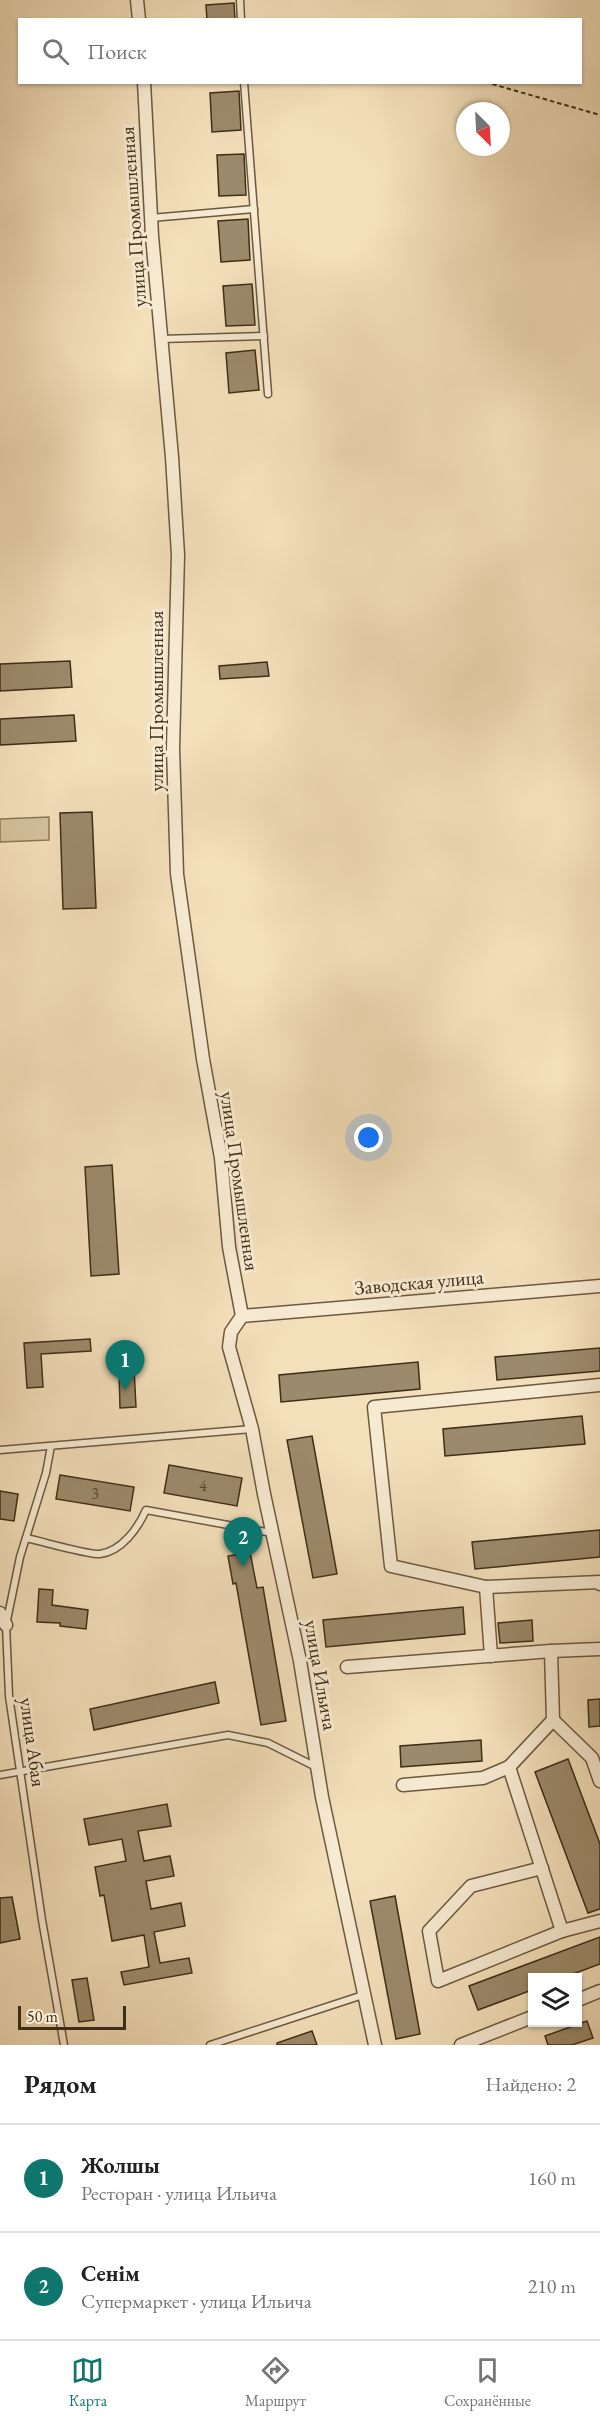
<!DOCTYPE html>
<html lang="ru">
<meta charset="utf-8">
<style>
:root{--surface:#fff;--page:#f6f6f6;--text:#202124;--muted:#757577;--line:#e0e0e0;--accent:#0f766e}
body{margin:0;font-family:"EB Garamond",serif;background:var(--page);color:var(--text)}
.controls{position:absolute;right:18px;bottom:18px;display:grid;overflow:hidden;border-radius:0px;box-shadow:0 2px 4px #0004}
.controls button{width:54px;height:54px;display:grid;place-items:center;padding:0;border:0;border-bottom:2px solid var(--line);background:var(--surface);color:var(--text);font:30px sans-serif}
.compass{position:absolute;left:456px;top:102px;width:54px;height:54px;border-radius:50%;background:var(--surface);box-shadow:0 2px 4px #0004;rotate:156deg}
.scale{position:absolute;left:18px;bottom:15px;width:108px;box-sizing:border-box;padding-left:6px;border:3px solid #3e2e17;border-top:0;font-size:16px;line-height:21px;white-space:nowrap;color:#3e2e17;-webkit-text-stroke:4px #f7ead2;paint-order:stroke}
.you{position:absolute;left:369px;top:1138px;width:21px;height:21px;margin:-15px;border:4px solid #fff;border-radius:50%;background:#1a73e8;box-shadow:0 0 0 9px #1a73e833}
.badge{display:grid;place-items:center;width:39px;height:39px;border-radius:50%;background:var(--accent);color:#fff;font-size:20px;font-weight:700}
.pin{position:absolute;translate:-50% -50px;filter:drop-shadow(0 2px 3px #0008)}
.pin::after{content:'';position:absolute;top:32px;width:21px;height:18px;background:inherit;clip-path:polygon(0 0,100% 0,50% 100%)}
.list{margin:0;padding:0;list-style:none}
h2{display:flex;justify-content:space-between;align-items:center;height:78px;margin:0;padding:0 24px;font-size:26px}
h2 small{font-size:20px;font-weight:400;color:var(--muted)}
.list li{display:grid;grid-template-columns:39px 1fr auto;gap:18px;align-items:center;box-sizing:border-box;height:108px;padding:0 24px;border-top:2px solid var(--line)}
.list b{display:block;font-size:22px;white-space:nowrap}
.list p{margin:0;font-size:20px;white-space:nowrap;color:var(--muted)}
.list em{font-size:20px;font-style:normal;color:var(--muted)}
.icon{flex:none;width:33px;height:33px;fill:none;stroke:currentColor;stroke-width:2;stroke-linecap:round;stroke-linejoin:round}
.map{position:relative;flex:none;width:600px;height:2045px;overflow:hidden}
.search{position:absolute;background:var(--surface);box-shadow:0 2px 4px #0004;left:18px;right:18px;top:18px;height:66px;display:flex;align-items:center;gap:15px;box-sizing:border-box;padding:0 21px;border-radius:0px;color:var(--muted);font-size:22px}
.sheet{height:294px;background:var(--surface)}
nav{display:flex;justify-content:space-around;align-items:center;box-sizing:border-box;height:84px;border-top:2px solid var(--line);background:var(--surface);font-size:16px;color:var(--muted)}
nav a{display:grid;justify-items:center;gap:3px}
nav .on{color:var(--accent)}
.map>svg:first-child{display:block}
.green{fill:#d4c19e;stroke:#89785a;stroke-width:1.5}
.building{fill:#9c8a6c;stroke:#3e2e17;stroke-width:1.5}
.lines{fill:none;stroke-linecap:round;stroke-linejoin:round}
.lane-casing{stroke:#6b5a40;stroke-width:9}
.street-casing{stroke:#6b5a40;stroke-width:15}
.path{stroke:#3e2e17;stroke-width:2;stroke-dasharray:4.5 3;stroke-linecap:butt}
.lane{stroke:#f7ead2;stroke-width:6}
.street{stroke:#f7ead2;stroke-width:12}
.labels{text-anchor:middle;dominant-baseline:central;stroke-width:6;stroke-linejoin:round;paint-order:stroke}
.number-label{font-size:16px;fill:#56452c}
.street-label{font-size:20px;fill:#3e2e17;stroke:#f7ead2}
</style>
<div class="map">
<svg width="600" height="2045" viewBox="0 0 600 2045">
<rect width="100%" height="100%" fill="#f3dfba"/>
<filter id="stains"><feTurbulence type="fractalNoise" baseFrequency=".00333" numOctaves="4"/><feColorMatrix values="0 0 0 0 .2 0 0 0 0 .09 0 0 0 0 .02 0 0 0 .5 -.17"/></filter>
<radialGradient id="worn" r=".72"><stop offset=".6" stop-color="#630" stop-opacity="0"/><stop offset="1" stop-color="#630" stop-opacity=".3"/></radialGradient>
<polygon class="green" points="49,817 49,840 0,842 0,819"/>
<g class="building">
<polygon points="234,3 235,20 207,20 206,5"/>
<polygon points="239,91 241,130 212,132 210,93"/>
<polygon points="244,154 246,195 219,196 217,155"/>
<polygon points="248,219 250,260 221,262 218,221"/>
<polygon points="252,284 255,325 226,326 223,286"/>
<polygon points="255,350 259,390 229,393 226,353"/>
<polygon points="70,661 72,687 0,691 0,664"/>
<polygon points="267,662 269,676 220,679 219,666"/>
<polygon points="74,715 76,741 0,745 0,719"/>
<polygon points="92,812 96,908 63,909 60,813"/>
<polygon points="112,1165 119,1274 91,1276 85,1167"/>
<polygon points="90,1339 91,1351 41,1354 43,1387 27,1388 24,1343"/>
<polygon points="600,1348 600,1371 497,1380 495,1357"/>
<polygon points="418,1362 420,1389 281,1402 279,1375"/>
<polygon points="119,1368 134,1368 136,1407 120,1408"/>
<polygon points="582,1416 585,1444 445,1456 443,1429"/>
<polygon points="312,1436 337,1574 313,1578 287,1440"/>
<polygon points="169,1465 242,1478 237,1506 164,1493"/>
<polygon points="60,1475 134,1487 130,1511 56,1499"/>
<polygon points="0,1491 18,1494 14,1521 0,1519"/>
<polygon points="600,1530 600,1557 475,1569 472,1542"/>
<polygon points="250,1552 257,1588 263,1587 286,1721 261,1725 236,1583 233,1584 228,1556"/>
<polygon points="39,1589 53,1590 52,1605 88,1610 86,1629 60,1626 60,1623 37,1622"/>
<polygon points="463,1607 465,1634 326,1647 323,1620"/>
<polygon points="532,1620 533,1641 500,1643 498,1623"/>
<polygon points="215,1682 219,1703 94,1730 90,1709"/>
<polygon points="600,1699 600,1726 589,1727 588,1700"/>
<polygon points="481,1740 482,1761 401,1767 400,1746"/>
<polygon points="568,1759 600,1844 600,1909 588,1913 535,1772"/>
<polygon points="167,1804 171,1826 138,1831 144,1861 170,1856 174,1876 146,1881 151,1909 181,1903 185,1926 154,1932 160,1963 189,1958 192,1973 124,1985 121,1972 149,1967 144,1935 112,1941 104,1895 100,1896 95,1867 126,1861 122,1839 89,1845 84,1819"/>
<polygon points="395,1896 420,2034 396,2039 370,1901"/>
<polygon points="12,1897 20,1939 0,1943 0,1898"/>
<polygon points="600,1937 600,1964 565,1977 532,1977 532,1990 478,2010 469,1986"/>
<polygon points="87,1978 94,2020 79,2022 72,1980"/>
<polygon points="587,2021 593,2038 572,2045 548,2045 545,2036"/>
<polygon points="312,2031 317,2045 277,2045 277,2043"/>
</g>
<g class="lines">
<defs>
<g id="lane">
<polyline points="240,0 241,20"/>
<polyline points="244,82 268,394"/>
<polyline points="151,218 254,209"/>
<polyline points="161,339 264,336"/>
<polyline points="51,1446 46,1473 20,1557 6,1625 9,1696 42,1920 64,2045"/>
<polyline points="0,1450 252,1429"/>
<path d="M26,1538C41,1541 88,1555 100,1554C122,1551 138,1528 146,1510L272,1533"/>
<polyline points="0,1775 228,1735 268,1743 316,1767"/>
<polyline points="210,2045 363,1995"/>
</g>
<g id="street">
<polyline points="137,0 139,20"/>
<polyline points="144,82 152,236 172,457 178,555 173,748 177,874 203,1059 221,1158 229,1247 242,1316"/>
<polyline points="242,1316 231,1332 229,1347 252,1429 264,1494 300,1661 322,1797 375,2045"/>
<polyline points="242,1316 600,1286"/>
<polyline points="600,1385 374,1407 391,1566 486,1587 600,1582 600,1584"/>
<polyline points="486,1587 491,1656"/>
<polyline points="0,1613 6,1625"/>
<polyline points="551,1651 553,1720 509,1767 562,1931"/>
<polyline points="347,1667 551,1651 600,1649"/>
<polyline points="553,1720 592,1758 600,1781"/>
<polyline points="403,1785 483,1778 509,1767"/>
<polyline points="542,1868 471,1886 429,1931 438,1981 562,1931 600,1921"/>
<polyline points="578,2000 600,1991"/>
<polyline points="461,2045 532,2017"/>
</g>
</defs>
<use href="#lane" class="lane-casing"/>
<use href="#street" class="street-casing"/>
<polyline class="path" points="485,82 600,115"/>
<use href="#lane" class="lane"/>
<use href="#street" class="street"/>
</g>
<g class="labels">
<g class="number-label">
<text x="203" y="1485">4</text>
<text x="95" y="1493">3</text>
</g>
<g class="street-label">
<text transform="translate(133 217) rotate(-94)">улица Промышленная</text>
<text transform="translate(156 701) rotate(-90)">улица Промышленная</text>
<text transform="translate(240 1181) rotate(82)">улица Промышленная</text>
<text transform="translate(419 1282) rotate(-5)">Заводская улица</text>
<text transform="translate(321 1675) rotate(80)">улица Ильича</text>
<text transform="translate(33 1742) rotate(82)">улица Абая</text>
</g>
</g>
<rect width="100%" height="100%" filter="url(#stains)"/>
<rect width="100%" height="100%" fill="url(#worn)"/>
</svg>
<div class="controls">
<button><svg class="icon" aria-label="layers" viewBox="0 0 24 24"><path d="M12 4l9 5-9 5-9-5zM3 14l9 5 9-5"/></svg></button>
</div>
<svg class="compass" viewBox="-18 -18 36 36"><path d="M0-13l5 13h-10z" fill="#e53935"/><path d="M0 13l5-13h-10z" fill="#757577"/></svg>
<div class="scale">50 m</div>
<div class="you"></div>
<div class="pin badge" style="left:125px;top:1390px">1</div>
<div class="pin badge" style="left:243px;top:1567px">2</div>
<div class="search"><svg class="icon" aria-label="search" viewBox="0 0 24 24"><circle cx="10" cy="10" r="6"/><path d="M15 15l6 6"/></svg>Поиск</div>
</div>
<section class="sheet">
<h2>Рядом<small>Найдено: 2</small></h2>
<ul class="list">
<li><span class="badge">1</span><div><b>Жолшы</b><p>Ресторан · улица Ильича</p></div><em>160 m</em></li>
<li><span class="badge">2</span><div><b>Сенiм</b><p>Супермаркет · улица Ильича</p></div><em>210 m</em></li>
</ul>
</section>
<nav>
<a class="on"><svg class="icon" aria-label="map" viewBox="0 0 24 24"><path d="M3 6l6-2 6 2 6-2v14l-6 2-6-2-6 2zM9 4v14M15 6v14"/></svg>Карта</a>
<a><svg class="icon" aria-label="directions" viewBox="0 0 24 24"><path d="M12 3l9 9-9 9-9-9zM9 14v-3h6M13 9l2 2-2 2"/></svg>Маршрут</a>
<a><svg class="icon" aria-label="saved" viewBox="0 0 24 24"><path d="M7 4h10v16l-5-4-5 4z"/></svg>Сохранённые</a>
</nav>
